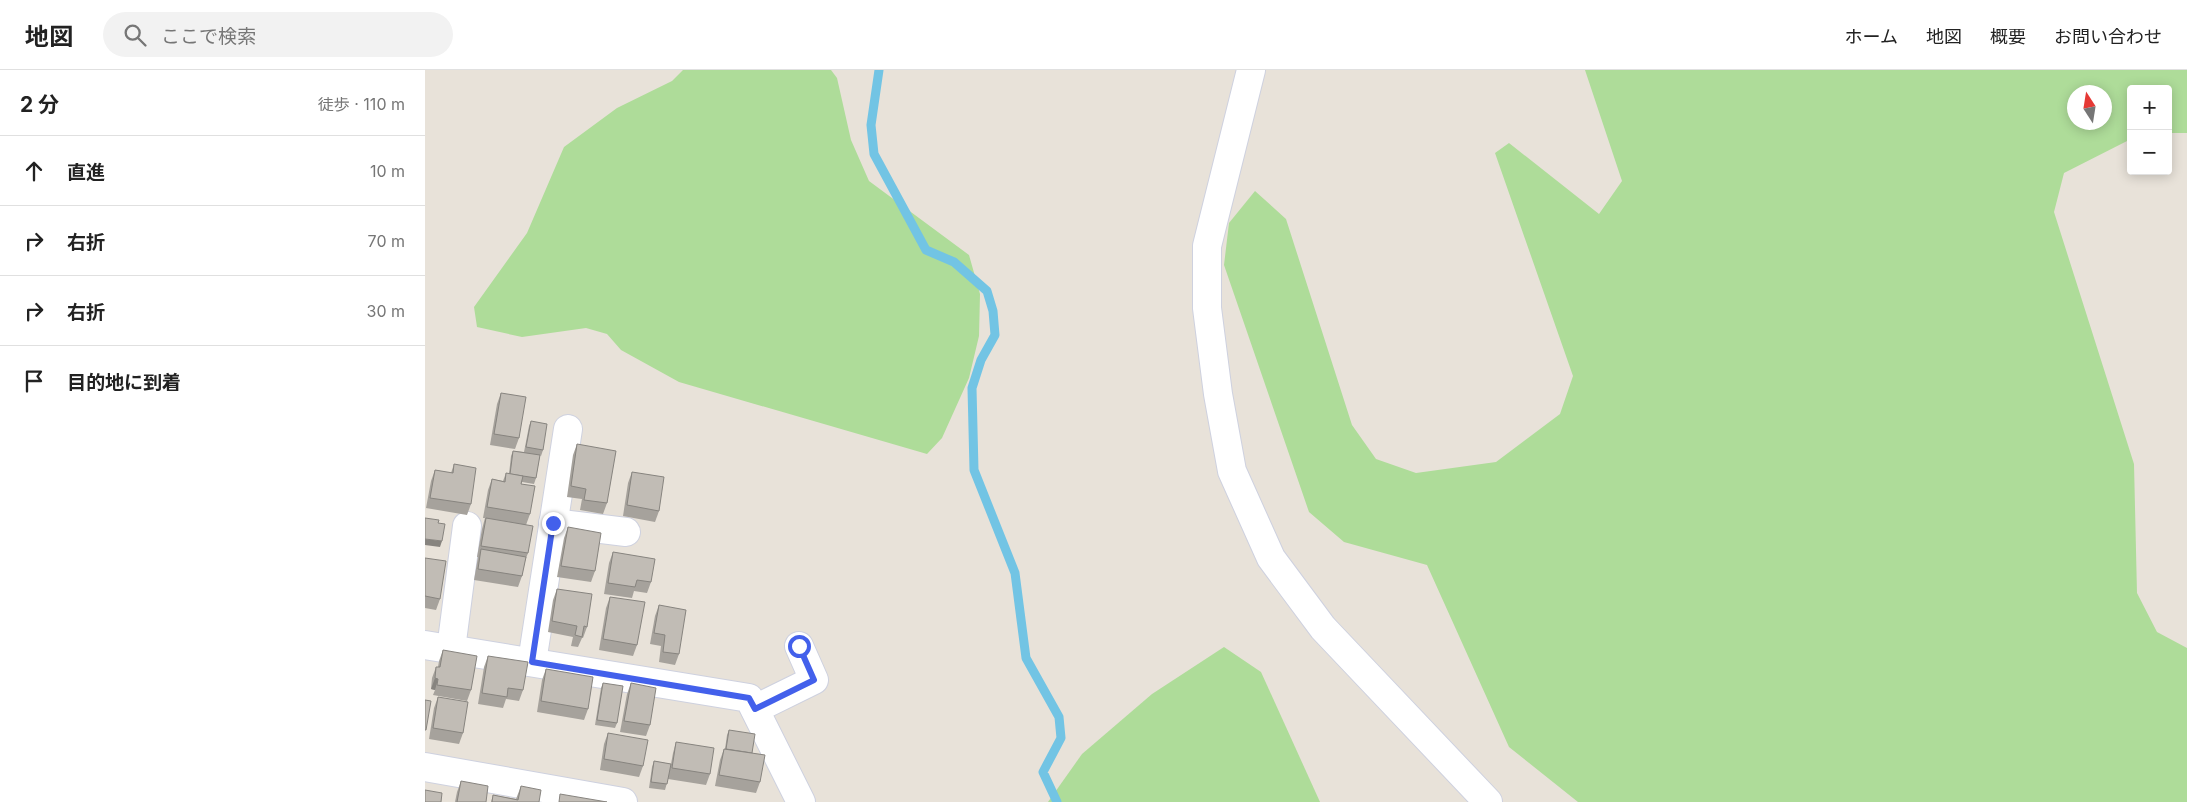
<!DOCTYPE html>
<html lang="ja">
<meta charset="utf-8">
<style>
:root{--surface:#fff;--page:#f2f2f2;--text:#222;--muted:#767676;--line:#e0e0e0}
body{margin:0;font-family:Inter,"Noto Sans JP",sans-serif;background:var(--page);color:var(--text)}
.controls{position:absolute;right:15px;top:15px;display:grid;overflow:hidden;border-radius:5px;box-shadow:0 2px 12px #0003}
.controls button{width:45px;height:45px;display:grid;place-items:center;padding:0;border:0;border-bottom:1px solid var(--line);background:var(--surface);color:var(--text);font:25px sans-serif}
.compass{position:absolute;left:1642px;top:15px;width:45px;height:45px;border-radius:50%;background:var(--surface);box-shadow:0 2px 12px #0003;rotate:348deg}
.stop{position:absolute;width:15px;height:15px;margin:-11px;border:4px solid #4360eb;border-radius:50%;background:#fff}
.stop.end{background:#4360eb;border-color:#fff;box-shadow:0 1px 5px #0008}
.list{margin:0;padding:0;list-style:none}
h2{display:flex;justify-content:space-between;align-items:center;height:65px;margin:0;padding:0 20px;font-size:21px}
h2 small{font-size:16px;font-weight:400;color:var(--muted)}
.list li{display:grid;grid-template-columns:32px 1fr auto;gap:15px;align-items:center;box-sizing:border-box;height:70px;padding:0 20px;border-top:1px solid var(--line)}
.list b{display:block;font-size:19px;white-space:nowrap}
.list em{font-size:16px;font-style:normal;color:var(--muted)}
.icon{flex:none;width:28px;height:28px;fill:none;stroke:currentColor;stroke-width:2;stroke-linecap:round;stroke-linejoin:round}
.map{position:relative;flex:none;width:1762px;height:732px;overflow:hidden}
header{display:flex;align-items:center;gap:30px;box-sizing:border-box;height:70px;padding:0 25px;background:var(--surface);border-bottom:1px solid var(--line)}
header strong{font-size:24px}
nav{display:flex;gap:28px;margin-inline-start:auto;font-size:18px}
.search{width:350px;height:45px;background:var(--page);display:flex;align-items:center;gap:12px;box-sizing:border-box;padding:0 18px;border-radius:28px;color:var(--muted);font-size:19px}
main{display:flex}
aside{flex:1;background:var(--surface)}
.map>svg:first-child{display:block}
.green{fill:#aedc99;fill-rule:evenodd}
.lines{fill:none;stroke-linecap:round;stroke-linejoin:round}
.stream{stroke:#72c4e4;stroke-width:9}
.minor-casing{stroke:#ced1df;stroke-width:30}
.minor{stroke:#fff;stroke-width:28}
.wall{fill:#a6a29c}
.shaded-wall{fill:#87847f}
.building{fill:#c1bcb5;stroke:#87847f}
.route{stroke:#4360eb;stroke-width:6}
</style>
<header>
<strong>地図</strong>
<div class="search"><svg class="icon" aria-label="search" viewBox="0 0 24 24"><circle cx="10" cy="10" r="6"/><path d="M15 15l6 6"/></svg>ここで検索</div>
<nav><a>ホーム</a><a>地図</a><a>概要</a><a>お問い合わせ</a></nav>
</header>
<main>
<aside>
<h2>2 分<small>徒歩 · 110 m</small></h2>
<ul class="list">
<li><svg class="icon" aria-label="ahead" viewBox="0 0 24 24"><path d="M12 20V5M6 11l6-6 6 6"/></svg><div><b>直進</b></div><em>10 m</em></li>
<li><svg class="icon" aria-label="right" viewBox="0 0 24 24"><path d="M7 20v-9h11M14 6l5 5-5 5"/></svg><div><b>右折</b></div><em>70 m</em></li>
<li><svg class="icon" aria-label="right" viewBox="0 0 24 24"><path d="M7 20v-9h11M14 6l5 5-5 5"/></svg><div><b>右折</b></div><em>30 m</em></li>
<li><svg class="icon" aria-label="arrive" viewBox="0 0 24 24"><path d="M6 21V4h12l-3 4 3 4H6"/></svg><div><b>目的地に到着</b></div></li>
</ul>
</aside>
<div class="map">
<svg width="1762" height="732" viewBox="0 0 1762 732">
<rect width="100%" height="100%" fill="#e8e2d9"/>
<g class="green">
<polygon points="258,0 406,0 412,8 426,70 444,111 544,185 555,224 554,266 544,308 517,368 502,384 254,312 196,280 182,264 161,258 97,267 52,257 49,237 102,163 139,77 192,38 247,11"/>
<path d="M1160,0H1762V63H1743V19H1706V69L1639,103L1629,142L1709,394L1712,523L1732,562L1762,578V732H1153L1084,677L1002,495L919,472L884,442L799,195L804,153L830,121L861,149L927,355L951,389L991,403L1071,392L1135,344L1148,306L1070,83L1084,73L1174,144L1197,111ZM1680,22V52H1650V22Z"/>
<polygon points="799,577 836,602 895,732 623,732 657,684 727,624"/>
</g>
<g class="lines">
<polyline class="stream" points="454,0 446,55 449,84 501,180 529,192 562,221 568,241 570,265 556,290 547,318 549,400 590,503 601,588 634,647 636,668 618,702 632,732"/>
<defs>
<g id="minor">
<polyline points="826,0 782,176 782,238 793,324 807,401 846,488 898,558 1063,732"/>
<polyline points="128,453 201,462"/>
<polyline points="0,575 324,628 376,732"/>
<polyline points="26,579 42,456"/>
<polyline points="107,592 143,359"/>
<polyline points="330,639 389,610 374,576"/>
<polyline points="0,697 198,732"/>
</g>
</defs>
<use href="#minor" class="minor-casing"/>
<use href="#minor" class="minor"/>
</g>
<g class="wall">
<polygon points="76,323 94,368 90,379 65,375 72,334"/>
<polygon points="106,351 118,380 116,386 115,385 111,408 109,414 97,412 96,414 105,444 101,455 103,483 99,494 97,506 93,517 49,510 53,487 52,487 57,459 60,448 58,448 63,420 67,409 78,411 81,403 84,404 86,386 88,381 99,382 104,356"/>
<polygon points="152,374 182,433 178,444 155,440 157,429 142,427 148,385"/>
<polygon points="29,394 46,434 42,445 1,438 6,411 10,400 26,403"/>
<polygon points="207,402 234,441 230,452 198,446 203,413"/>
<polygon points="143,457 170,501 166,512 132,507 139,468"/>
<polygon points="188,482 226,512 222,523 209,521 207,528 179,524 184,493"/>
<polygon points="0,488 15,529 11,540 0,538"/>
<polygon points="132,519 162,557 158,568 157,568 153,577 146,576 148,567 123,562 128,530"/>
<polygon points="185,527 212,575 208,586 174,580 181,538"/>
<polygon points="234,535 254,584 250,595 234,592 236,576 225,574 230,546"/>
<polygon points="18,580 46,620 42,631 8,625 10,620 6,619 7,608 11,597 13,597 14,591"/>
<polygon points="63,586 98,620 94,631 81,629 78,638 53,634 59,597"/>
<polygon points="121,599 163,639 159,650 112,642 117,610"/>
<polygon points="178,613 192,653 190,658 170,655 176,618"/>
<polygon points="206,613 225,655 221,666 195,662 202,624"/>
<polygon points="13,627 38,663 34,674 4,669 9,638"/>
<polygon points="304,660 327,683 335,712 331,723 290,716 295,690 299,679 300,679 302,665"/>
<polygon points="183,663 218,696 214,707 175,700 179,674"/>
<polygon points="251,672 285,704 281,715 243,709 240,720 224,718 227,697 229,691 246,694 248,683"/>
<polygon points="36,711 61,732 30,732 32,722"/>
<polygon points="96,716 114,732 66,732 68,725 91,729"/>
</g>
<g class="shaded-wall">
<polygon points="0,469 17,471 15,477 0,475"/>
<polygon points="10,608 13,609 10,620 6,619"/>
</g>
<g class="building">
<polygon points="76,323 101,327 94,368 69,364"/>
<polygon points="106,351 122,354 118,380 101,377"/>
<polygon points="152,374 191,381 182,433 159,430 161,419 146,416"/>
<polygon points="88,381 115,385 111,408 85,404"/>
<polygon points="29,394 51,398 46,434 5,428 10,400 28,403"/>
<polygon points="207,402 239,407 234,441 202,435"/>
<polygon points="81,403 98,406 96,414 110,416 105,444 62,437 67,409 80,412"/>
<polygon points="0,448 14,450 13,453 20,454 17,471 0,469"/>
<polygon points="61,448 108,456 103,483 56,476"/>
<polygon points="143,457 176,463 170,501 136,496"/>
<polygon points="56,479 101,487 97,506 53,499"/>
<polygon points="188,482 230,489 226,512 212,510 210,517 183,513"/>
<polygon points="0,488 21,491 15,529 0,526"/>
<polygon points="132,519 167,524 162,557 159,556 157,567 150,565 152,556 127,551"/>
<polygon points="185,527 220,532 212,575 178,569"/>
<polygon points="234,535 261,540 254,584 238,582 240,565 229,563"/>
<polygon points="18,580 52,586 46,620 12,615 13,609 10,608 11,597 15,597"/>
<polygon points="63,586 103,592 98,620 83,618 82,627 57,623"/>
<polygon points="121,599 168,607 163,639 116,631"/>
<polygon points="178,613 198,616 192,653 172,650"/>
<polygon points="206,613 231,618 225,655 199,651"/>
<polygon points="13,627 43,632 38,663 8,658"/>
<polygon points="0,630 6,631 1,660 0,660"/>
<polygon points="304,660 330,664 327,683 301,679"/>
<polygon points="183,663 223,670 218,696 179,689"/>
<polygon points="251,672 289,678 285,704 247,698"/>
<polygon points="299,679 340,685 335,712 294,705"/>
<polygon points="229,691 246,694 242,714 226,712"/>
<polygon points="36,711 63,716 61,732 32,732"/>
<polygon points="96,716 116,720 114,732 67,732 68,725 93,730"/>
<polygon points="0,720 17,723 16,732 0,732"/>
<polygon points="135,724 182,732 134,732"/>
</g>
<g class="lines">
<polyline class="route" points="128,453 107,592 324,628 330,639 389,610 374,576"/>
</g>
</svg>
<div class="controls">
<button>+</button>
<button>−</button>
</div>
<svg class="compass" viewBox="-18 -18 36 36"><path d="M0-13l5 13h-10z" fill="#e53935"/><path d="M0 13l5-13h-10z" fill="#767676"/></svg>
<div class="stop" style="left:374px;top:576px"></div>
<div class="stop end" style="left:128px;top:453px"></div>
</div>
</main>
